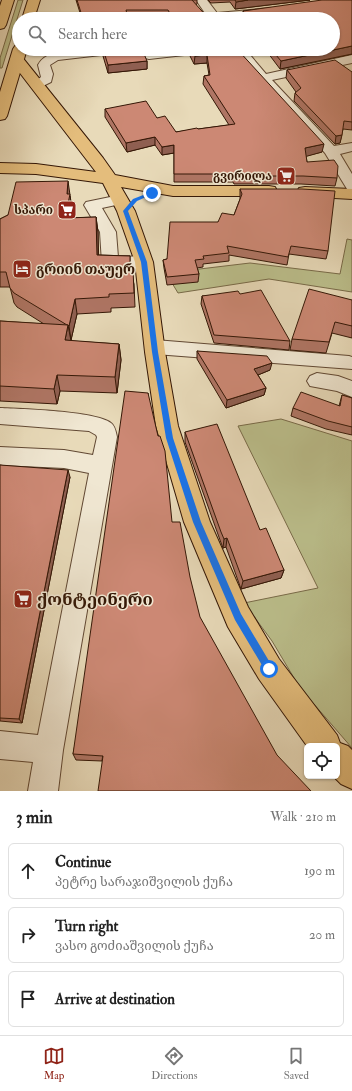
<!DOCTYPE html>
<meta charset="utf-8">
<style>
:root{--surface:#fff;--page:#f6f6f6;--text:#222;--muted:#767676;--line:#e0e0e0;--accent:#8f2418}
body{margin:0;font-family:"IM FELL Double Pica","Noto Serif Georgian",serif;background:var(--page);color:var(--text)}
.controls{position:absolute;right:12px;bottom:12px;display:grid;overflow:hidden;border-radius:6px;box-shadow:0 1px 3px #0004}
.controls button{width:36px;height:36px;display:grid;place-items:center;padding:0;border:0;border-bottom:1px solid var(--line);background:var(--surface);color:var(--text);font:20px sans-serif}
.stop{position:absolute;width:12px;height:12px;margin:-9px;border:3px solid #1a73e8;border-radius:50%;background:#fff}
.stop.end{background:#1a73e8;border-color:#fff;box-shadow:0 1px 4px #0008}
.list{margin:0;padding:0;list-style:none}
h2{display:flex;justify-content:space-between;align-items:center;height:52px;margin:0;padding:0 16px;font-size:17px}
h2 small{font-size:13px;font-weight:400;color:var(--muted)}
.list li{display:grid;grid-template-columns:26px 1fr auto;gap:12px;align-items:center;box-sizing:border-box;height:56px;margin:0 8px 8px;padding:0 8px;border:1px solid var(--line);border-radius:6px}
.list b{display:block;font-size:15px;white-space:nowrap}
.list p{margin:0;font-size:13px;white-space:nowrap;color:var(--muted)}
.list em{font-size:13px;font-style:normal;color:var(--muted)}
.icon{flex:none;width:22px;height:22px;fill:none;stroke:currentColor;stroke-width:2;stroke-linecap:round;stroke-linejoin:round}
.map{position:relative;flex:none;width:352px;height:791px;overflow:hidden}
.search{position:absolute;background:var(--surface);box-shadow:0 1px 3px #0004;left:12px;right:12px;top:12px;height:44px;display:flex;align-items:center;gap:10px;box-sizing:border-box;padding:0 14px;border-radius:22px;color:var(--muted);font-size:15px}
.sheet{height:244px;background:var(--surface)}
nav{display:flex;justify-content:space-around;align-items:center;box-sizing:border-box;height:56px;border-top:1px solid var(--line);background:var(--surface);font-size:11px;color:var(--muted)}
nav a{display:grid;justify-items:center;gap:2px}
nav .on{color:var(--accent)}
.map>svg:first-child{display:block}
.green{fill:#bbbe8b;stroke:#786a48}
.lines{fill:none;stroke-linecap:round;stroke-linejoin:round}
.minor-casing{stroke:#614833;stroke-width:2}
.major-casing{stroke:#341706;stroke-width:2}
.highway-casing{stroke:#341706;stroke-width:2}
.minor{fill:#f0e7d2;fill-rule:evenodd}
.major{fill:#e4bd7c;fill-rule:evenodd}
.highway{fill:#e4bd7c;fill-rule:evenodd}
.wall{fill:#af7564;stroke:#341706}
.shaded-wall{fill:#8f5f51;stroke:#341706}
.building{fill:#cc8874;stroke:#341706}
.route{fill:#1a73e8}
.labels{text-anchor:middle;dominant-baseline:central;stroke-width:3;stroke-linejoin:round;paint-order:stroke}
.far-poi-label{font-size:12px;font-weight:bold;fill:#341706;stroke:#f0e7d2;text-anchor:end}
.poi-label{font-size:14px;font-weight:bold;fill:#341706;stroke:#f0e7d2;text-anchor:start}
.near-poi-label{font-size:17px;font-weight:bold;fill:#341706;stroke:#f0e7d2;text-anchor:start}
</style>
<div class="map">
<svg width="352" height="791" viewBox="0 0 352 791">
<rect width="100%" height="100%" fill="#e8dab9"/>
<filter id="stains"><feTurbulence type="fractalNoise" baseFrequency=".005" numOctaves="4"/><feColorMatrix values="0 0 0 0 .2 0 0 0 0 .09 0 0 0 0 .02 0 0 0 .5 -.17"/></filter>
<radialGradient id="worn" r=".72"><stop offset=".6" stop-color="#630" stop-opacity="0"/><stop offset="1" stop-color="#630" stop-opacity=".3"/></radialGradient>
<g class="green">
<polygon points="18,0 23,0 2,68 0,68 0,58"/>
<polygon points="347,239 352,240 352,292 269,279 178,293 166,273 250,263 340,274"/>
<polygon points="281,419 352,441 352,748 300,688 272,641 244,603 318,588 238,426"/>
</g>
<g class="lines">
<defs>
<g id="minor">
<polygon points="196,0 207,0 217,13 271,8 277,11 271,14 227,19 209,19"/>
<path d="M89,49H106L107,51L105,54L101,55L58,60L50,65L53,74L51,82L37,89L32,88L31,85L41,77L38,65C46,49 73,51 89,49Z"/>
<polygon points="170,49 208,49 206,52 202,53 149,59 145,58 143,55 145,52"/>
<polygon points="233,49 245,49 266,74 352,55 352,63 272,80 334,146 352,143 352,151 340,154 352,174 352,191 347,189 325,153 259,81"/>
<path d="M120,195L125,197L128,200L125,203L102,208L116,232L118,257L144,256L150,258L152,262L150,266C137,270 117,271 104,267L102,263L100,232L84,205L86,202Z"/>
<polygon points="155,340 349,356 352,357 352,369 155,354 148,352 146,347 148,342"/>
<polygon points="317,373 338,376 352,381 352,397 337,391 310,386 307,381 310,376"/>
<path d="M0,408C22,409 96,411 111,423C115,426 116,432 117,437L63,750L58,791H28L33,762L0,759V731L38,735L89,473L64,468L0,465V447L64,450L93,455L97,437L96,435L89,431L0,424Z"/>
</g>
<g id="major">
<polygon points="17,56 22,57 103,158 115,175 173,186 269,186 275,187 277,191 275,195 269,196 173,196 121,187 135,211 153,262 165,352 178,426 210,522 248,607 279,659 337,735 340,743 348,746 352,750 352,789 341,784 333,776 337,776 337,746 307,746 259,679 228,627 184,522 156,426 145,352 135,262 117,211 103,183 36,174 0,173 0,163 36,164 96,172 10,60 12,57"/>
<polygon points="305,187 352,189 352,199 299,196 297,192 299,188"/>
</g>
<g id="highway">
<polygon points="2,0 14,0 6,25 4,28 0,29 0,6"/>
<polygon points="28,0 40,0 34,19 22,19"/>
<polygon points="19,45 19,49 27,49 7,116 5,119 0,120 0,92 13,49 15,46"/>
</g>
</defs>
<use href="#minor" class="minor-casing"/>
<use href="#major" class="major-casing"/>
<use href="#highway" class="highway-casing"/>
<use href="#minor" class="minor"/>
<use href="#major" class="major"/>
<use href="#highway" class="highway"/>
</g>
<g class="wall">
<polygon points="76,0 197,0 197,4 196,5 209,19 169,19 168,18 128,18 128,19 82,19"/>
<polygon points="208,0 310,0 235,9 230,2 211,3"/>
<polygon points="352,0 352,54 280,69 265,49 333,49 333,19 243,19 243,11"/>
<polygon points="103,49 147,61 147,69 108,73 103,56"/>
<polygon points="190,49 237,49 322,152 306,156 307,162 337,178 335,186 301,184 234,184 233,182 174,182 174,153 162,155 155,145 127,152 105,117 105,109 157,118 176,132 229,125 203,84 204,76 209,75 207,63 194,64 190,56"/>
<polygon points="287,70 352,72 352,130 343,129 340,143 335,144 294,101 295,93 296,92 286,78"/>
<polygon points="240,189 328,251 326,259 289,254 287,265 229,255 229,261 203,264 203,267 197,268 199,274 198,282 167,285 164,268 163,260 167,259 218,222 234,215 240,199"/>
<polygon points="70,196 72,209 70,218 96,217 98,232 98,255 130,256 130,269 134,284 135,307 111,308 111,312 77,314 71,340 71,341 119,344 121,360 117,393 60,391 57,404 0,401 0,321 44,324 17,307 14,303 10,287 0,287 0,219 8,215"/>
<polygon points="240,294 290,341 289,350 214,343 201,304 202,296"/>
<polygon points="352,300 352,338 332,333 326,353 290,350 292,339"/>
<polygon points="197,351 270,370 258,375 266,388 264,395 226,408 197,359"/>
<polygon points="148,393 102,761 76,760 73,754"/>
<polygon points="342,395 352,398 352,435 326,429 291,416 293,408 339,406"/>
<polygon points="185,432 260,530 284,570 281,578 241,589 226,547 223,548 220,540 185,442"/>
<polygon points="0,465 70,477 22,723 0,721"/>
</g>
<g class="shaded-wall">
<polygon points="248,0 310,0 235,9 236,2"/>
<polygon points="352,46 352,54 280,69 281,61"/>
<polygon points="207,55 207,63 194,64 195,56"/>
<polygon points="147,61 147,69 108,73 108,65"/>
<polygon points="342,135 340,143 335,144 336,136"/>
<polygon points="155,137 155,145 127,152 126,143"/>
<polygon points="324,144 322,152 304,157 305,148"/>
<polygon points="174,145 174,153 162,155 162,147"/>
<polygon points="68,181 72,209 68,233 65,218 67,194"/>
<polygon points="96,217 98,232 99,270 97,255"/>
<polygon points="75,299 77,314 71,340 69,326"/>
<polygon points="68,325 71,341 65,340"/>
<polygon points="119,344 121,360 117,393 115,377"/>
<polygon points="272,363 270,370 253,377 254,369"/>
<polygon points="57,375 60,391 57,404 54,389"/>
<polygon points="266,388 264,395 226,408 227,400"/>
<polygon points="68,470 70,477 22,723 19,719"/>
<polygon points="227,538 226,547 223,548 224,539"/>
<polygon points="284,570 281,578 241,589 243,581"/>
</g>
<g class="building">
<polygon points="77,0 192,0 209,19 173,19 168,10 126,10 127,14 126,14 128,19 83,19"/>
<polygon points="235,0 248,0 236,2"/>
<polygon points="322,0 352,0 352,46 281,61 271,49 333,49 333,19 249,19 243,11"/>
<polygon points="103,49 142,49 147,61 108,65"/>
<polygon points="190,49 237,49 324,144 305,148 307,162 334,160 338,166 337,178 303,176 235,176 234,174 174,174 174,145 162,147 155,137 126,143 105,109 146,101 157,118 165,116 176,132 197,128 198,129 235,124 204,76 210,75 207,55 195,56"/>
<polygon points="335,60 352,72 352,122 344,121 342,135 336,136 295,93 301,88 287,70"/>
<polygon points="68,181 67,194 70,194 65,218 96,217 97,255 130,256 130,269 133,269 134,293 109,294 109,297 75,299 69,326 68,325 67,325 14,293 10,288 6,272 0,272 0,219 8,215 16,182"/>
<polygon points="240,189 302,189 335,191 328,251 291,246 288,257 227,246 229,253 203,256 204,259 195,260 199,274 167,277 163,260 167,259 170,222 218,222 222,213 234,215 242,194"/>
<polygon points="309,289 352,300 352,326 335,322 329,342 292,339"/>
<polygon points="261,290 290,341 214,335 202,296 238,291 240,294"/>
<polygon points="0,321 68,325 65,340 119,344 115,377 57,375 54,389 0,386"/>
<polygon points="197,351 267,356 272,363 254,369 266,388 227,400"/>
<polygon points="125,391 148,393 158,436 160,436 165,451 172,522 180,522 190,577 200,617 277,755 311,791 98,791 103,756 73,754"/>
<polygon points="301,392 340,406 342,395 352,398 352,427 328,421 293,408"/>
<polygon points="217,424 260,530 266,528 284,570 243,581 227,538 224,539 221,532 185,432"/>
<polygon points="0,465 68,470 19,719 0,718"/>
</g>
<polygon class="route" points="151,192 155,193 137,201 128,211 147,262 158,352 173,438 201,522 241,614 272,666 273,669 272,672 269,673 266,672 235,620 193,522 166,438 152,352 141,262 123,211 133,199"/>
<defs>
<symbol id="supermarket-square" viewBox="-11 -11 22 22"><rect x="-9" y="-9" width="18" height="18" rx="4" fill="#8f2418" stroke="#f0e7d2"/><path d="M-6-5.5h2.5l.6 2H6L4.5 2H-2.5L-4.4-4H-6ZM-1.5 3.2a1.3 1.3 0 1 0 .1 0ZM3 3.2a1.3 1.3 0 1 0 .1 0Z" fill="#fff"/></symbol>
<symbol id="hotel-square" viewBox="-11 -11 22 22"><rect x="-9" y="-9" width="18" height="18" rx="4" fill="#8f2418" stroke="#f0e7d2"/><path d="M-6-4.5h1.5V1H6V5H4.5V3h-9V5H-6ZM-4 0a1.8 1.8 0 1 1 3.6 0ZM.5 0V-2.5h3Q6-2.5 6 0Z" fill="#fff"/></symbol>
</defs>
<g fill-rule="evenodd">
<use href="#supermarket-square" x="275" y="165" width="22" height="22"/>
<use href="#supermarket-square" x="56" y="199" width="22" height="22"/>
<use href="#hotel-square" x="11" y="258" width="22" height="22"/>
<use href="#supermarket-square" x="12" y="588" width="22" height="22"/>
</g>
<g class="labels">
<g class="far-poi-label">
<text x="272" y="176">გვირილა</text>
<text x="53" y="210">სპარი</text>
</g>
<g class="poi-label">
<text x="36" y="269">გრიინ თაუერ</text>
</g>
<g class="near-poi-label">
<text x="37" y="599">ქონტეინერი</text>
</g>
</g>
<rect width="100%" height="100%" filter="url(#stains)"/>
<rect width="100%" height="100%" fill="url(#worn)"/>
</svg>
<div class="controls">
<button><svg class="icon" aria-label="locate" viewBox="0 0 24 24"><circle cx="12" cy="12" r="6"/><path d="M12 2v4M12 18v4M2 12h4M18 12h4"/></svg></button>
</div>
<div class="stop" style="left:269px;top:669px"></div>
<div class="stop end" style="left:152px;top:193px"></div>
<div class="search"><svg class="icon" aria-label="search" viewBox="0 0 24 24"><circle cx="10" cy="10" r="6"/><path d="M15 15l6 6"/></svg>Search here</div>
</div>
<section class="sheet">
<h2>3 min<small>Walk · 210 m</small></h2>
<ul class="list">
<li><svg class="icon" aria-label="ahead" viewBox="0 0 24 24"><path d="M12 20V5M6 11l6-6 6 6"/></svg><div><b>Continue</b><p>პეტრე სარაჯიშვილის ქუჩა</p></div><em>190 m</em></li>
<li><svg class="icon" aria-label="right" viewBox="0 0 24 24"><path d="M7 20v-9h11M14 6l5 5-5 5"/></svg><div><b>Turn right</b><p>ვასო გოძიაშვილის ქუჩა</p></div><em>20 m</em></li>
<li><svg class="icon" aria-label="arrive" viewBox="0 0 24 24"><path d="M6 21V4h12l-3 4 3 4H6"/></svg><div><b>Arrive at destination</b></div></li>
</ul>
</section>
<nav>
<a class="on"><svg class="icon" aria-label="map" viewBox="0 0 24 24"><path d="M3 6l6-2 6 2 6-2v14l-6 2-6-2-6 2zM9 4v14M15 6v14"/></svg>Map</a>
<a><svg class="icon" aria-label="directions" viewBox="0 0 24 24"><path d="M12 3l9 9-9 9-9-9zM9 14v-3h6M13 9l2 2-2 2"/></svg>Directions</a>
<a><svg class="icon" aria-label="saved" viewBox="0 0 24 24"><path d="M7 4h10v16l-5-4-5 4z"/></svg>Saved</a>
</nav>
